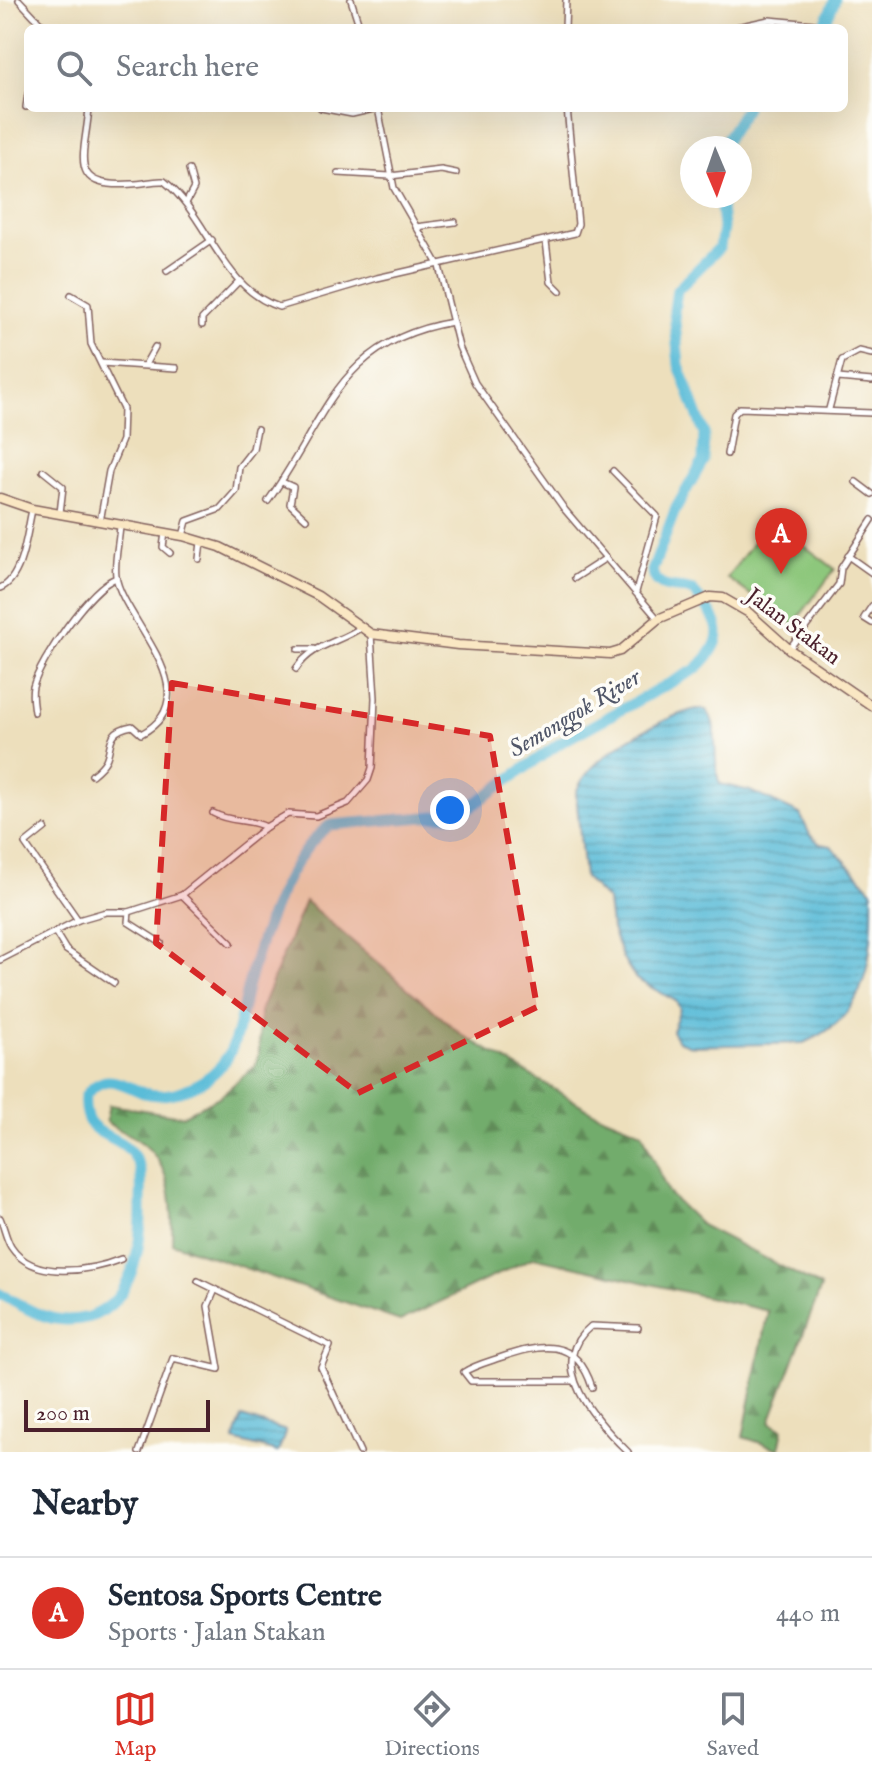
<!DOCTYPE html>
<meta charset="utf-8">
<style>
:root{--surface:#fff;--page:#f2f2f3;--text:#1f2937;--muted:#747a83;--line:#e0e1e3;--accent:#d93025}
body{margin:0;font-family:"IM FELL English",serif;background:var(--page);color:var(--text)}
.compass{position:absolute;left:680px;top:136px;width:72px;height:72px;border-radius:50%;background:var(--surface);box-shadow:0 8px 32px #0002;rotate:178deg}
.scale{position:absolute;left:24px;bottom:20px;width:186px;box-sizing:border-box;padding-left:8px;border:4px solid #4a1f2b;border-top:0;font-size:22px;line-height:28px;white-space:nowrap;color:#4a1f2b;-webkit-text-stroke:6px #fdfcf7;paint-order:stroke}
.you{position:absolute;left:450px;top:810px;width:28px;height:28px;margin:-20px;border:6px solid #fff;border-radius:50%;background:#1a73e8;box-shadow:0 0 0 12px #1a73e833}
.badge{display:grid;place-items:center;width:52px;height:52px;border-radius:50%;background:var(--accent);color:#fff;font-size:26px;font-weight:700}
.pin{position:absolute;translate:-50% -66px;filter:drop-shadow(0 2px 4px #0008)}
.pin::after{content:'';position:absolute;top:42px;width:28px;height:24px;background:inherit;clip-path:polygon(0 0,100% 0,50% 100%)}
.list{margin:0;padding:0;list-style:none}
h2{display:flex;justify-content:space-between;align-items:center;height:104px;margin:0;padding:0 32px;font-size:34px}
h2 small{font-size:26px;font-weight:400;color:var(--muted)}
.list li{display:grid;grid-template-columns:52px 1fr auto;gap:24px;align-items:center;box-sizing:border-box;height:112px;padding:0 32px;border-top:2px solid var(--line)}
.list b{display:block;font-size:30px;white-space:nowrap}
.list p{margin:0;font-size:26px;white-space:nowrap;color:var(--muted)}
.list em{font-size:26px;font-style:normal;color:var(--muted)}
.icon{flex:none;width:44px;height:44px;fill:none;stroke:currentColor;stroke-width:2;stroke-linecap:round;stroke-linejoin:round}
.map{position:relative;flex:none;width:872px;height:1452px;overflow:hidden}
.search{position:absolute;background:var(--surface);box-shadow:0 8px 32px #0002;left:24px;right:24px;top:24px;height:88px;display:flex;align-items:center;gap:20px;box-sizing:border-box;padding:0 28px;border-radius:12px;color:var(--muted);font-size:30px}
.sheet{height:216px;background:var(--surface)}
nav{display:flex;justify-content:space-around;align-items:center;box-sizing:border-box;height:112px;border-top:2px solid var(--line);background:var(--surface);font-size:22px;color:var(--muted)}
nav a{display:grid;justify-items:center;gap:4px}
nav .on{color:var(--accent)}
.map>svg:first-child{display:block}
.forest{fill:url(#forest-firs);stroke:#5e664c;stroke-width:2}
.pitch{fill:#8dc77c;stroke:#6c7354;stroke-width:2}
.water{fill:url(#water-rules);stroke:#526e82;stroke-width:2}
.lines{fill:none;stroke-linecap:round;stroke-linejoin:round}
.river{stroke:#5abcd8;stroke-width:11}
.minor-casing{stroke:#83625e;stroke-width:8}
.secondary-casing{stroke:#83625e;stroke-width:11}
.minor{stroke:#fff;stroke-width:5}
.secondary{stroke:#fae7c3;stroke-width:8}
.marked{fill:#d62828;fill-opacity:0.2;stroke:#d62828;stroke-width:6;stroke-dasharray:16 10;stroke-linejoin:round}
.labels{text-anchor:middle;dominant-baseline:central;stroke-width:7;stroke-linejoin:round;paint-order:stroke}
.street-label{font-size:22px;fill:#4a1f2b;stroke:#fdfcf7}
.water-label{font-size:24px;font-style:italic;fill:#505668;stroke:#fdfcf7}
</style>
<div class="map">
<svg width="872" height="1452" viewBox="0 0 872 1452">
<defs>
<pattern id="forest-firs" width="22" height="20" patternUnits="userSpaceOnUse" patternTransform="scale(2)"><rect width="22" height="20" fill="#72ac6c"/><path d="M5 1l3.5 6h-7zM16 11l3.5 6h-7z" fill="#608b59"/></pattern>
<pattern id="water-rules" width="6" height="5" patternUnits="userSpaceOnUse" patternTransform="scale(2)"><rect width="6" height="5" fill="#5abcd8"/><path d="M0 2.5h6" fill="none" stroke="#4c98af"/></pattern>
</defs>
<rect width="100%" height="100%" fill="#fdfcf7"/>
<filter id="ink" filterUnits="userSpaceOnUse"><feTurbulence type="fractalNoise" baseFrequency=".0125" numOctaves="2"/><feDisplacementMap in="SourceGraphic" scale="16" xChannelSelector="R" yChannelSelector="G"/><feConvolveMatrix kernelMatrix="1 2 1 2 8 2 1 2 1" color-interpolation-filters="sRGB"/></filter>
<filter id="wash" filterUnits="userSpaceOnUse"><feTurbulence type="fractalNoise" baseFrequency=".006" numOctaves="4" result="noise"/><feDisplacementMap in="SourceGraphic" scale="32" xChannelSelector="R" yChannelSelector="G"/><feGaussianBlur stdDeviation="1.8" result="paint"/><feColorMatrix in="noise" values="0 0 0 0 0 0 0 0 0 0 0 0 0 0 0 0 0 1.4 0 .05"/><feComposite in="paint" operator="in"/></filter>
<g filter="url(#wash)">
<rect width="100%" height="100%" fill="#eddfbc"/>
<path class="forest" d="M305,901L461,1034L593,1112L642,1132L668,1193L701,1225L821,1287L770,1422L783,1429L779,1449L743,1437L768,1311L534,1257L400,1321L172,1243C173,1205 173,1164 138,1140C127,1132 116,1131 106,1121L109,1105L182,1116L219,1097L255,1066L259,1052L260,1011Z"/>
<polygon class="pitch" points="770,520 835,569 793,625 727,578"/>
<g class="water">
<path d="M697,709L706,710C721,724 711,765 720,784L750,791L800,814L810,835L820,844L831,846L872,890C872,954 872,1017 803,1043L691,1046L678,1041L672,1031L680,1009L676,1001L636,979L622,957L611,926L608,901L584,877L576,793C588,756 661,717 697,709Z"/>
<polygon points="242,1417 286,1431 278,1452 234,1440"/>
</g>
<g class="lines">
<g class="river">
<polyline points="823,28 835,0"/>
<polyline points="721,148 746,108"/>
<path d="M0,1294C21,1305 44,1321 68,1320C130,1320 142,1252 141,1205C141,1191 143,1174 137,1162C122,1127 81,1145 85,1096C91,1089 99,1080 110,1081C121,1081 134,1090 144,1093C174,1101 212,1082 228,1056C239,1036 242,1008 248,985C261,935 287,856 330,825L461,814L560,743L696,669C730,637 721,623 693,591C676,585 658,593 652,571L676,508L703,461L704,433L679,365L674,311L677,290L720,247L723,228L720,196"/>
</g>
</g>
</g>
<g filter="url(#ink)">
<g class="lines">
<defs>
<g id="minor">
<polyline points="19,0 45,28"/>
<polyline points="351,0 360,28"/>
<polyline points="565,28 566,0"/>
<polyline points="732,28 769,20 814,24"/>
<polyline points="26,107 28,94"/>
<path d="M89,108C85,157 66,189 132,184C144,184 153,180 164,181C208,216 222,289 279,307L377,278L575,233L578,224L567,108"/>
<polyline points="321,108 352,114 378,108"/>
<polyline points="378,108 394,188 439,266 459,347 475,383 565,510 658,619"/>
<polyline points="338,173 390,176 441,170 456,173"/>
<polyline points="186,203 194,188 189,170"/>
<polyline points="416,227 455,222"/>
<polyline points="546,241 551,282 560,291"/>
<polyline points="167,271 212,240"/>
<polyline points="71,295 88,305 91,344 123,409 122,440 109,471 100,522"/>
<polyline points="202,325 202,319 239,281"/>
<polyline points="101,363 176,368"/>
<polyline points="146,363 155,347"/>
<polyline points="838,378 872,381"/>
<polyline points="829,409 842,360 859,351 872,354"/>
<polyline points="727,454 734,414 740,408 872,413"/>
<polyline points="43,471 63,487 60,513"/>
<polyline points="613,471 657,516 636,592"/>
<polyline points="282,482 293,487 290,504 306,519"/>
<polyline points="856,482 872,494"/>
<path d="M268,501C328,417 337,341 453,322"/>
<polyline points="165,533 163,547 170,553"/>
<polyline points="183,536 187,521 220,509 236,491 239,467 253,449 257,429"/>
<polyline points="848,556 872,573"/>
<polyline points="199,559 201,542"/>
<polyline points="575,578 606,558"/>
<path d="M0,588C23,579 27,531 32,510"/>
<polyline points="872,606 864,618 872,623"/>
<polyline points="298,649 314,649"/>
<polyline points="789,649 839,584 841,568 872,520"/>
<path d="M296,669C312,644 339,643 362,627"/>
<path d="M34,712C33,704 31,695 33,687C40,660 90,588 116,578"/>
<path d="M92,775C97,771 103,766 106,760C113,745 105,731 132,726L141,734C213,696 121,618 116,576C114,561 119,542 120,526"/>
<path d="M213,813C231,823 248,818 266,827"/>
<polyline points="45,828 25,844 78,920"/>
<polyline points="182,895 231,943"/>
<polyline points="129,912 128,922 161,943"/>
<polyline points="55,932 66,950 114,983"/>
<polyline points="0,960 78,920 106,912 129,912 182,895 266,827 288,814 316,816 348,803 368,780 372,768 375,698 371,634"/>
<path d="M0,1218C4,1227 6,1239 11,1247C33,1281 91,1271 121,1259"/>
<polyline points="198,1281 330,1346 321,1367 360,1452"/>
<path d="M573,1381H471L464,1372C473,1366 487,1362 499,1358C541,1344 576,1336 592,1387"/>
<polyline points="139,1452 173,1358 219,1369 208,1306 215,1290"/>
<path d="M628,1452C597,1422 543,1365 591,1326L638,1328"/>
</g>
<polyline id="secondary" points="0,498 32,509 183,536 220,547 318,596 371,634 458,645 610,654 620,651 658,619 710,597 723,598 749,613 789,649 872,706"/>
</defs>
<use href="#minor" class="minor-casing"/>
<use href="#secondary" class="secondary-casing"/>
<use href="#minor" class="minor"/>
<use href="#secondary" class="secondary"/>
</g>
</g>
<path class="marked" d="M172,683L490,736L537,1007L358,1093L156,943Z"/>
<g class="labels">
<g class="street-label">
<text transform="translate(793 627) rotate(37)">Jalan Stakan</text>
</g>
<g class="water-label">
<text transform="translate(575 714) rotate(-31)">Semonggok River</text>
</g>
</g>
</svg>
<svg class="compass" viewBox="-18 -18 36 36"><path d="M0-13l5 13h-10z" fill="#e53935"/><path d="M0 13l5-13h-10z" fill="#747a83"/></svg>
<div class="scale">200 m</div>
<div class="you"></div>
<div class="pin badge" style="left:781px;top:574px">A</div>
<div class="search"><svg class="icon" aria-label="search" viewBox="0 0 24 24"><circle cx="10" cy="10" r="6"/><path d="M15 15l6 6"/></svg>Search here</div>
</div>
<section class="sheet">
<h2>Nearby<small></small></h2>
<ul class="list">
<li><span class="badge">A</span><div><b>Sentosa Sports Centre</b><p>Sports · Jalan Stakan</p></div><em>440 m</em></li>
</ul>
</section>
<nav>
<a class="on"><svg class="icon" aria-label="map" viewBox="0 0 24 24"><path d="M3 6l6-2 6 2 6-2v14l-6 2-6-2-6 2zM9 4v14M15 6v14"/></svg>Map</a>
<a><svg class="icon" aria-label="directions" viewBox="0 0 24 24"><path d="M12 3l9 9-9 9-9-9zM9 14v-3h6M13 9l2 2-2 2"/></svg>Directions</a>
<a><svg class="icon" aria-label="saved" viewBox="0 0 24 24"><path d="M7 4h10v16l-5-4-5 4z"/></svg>Saved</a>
</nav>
